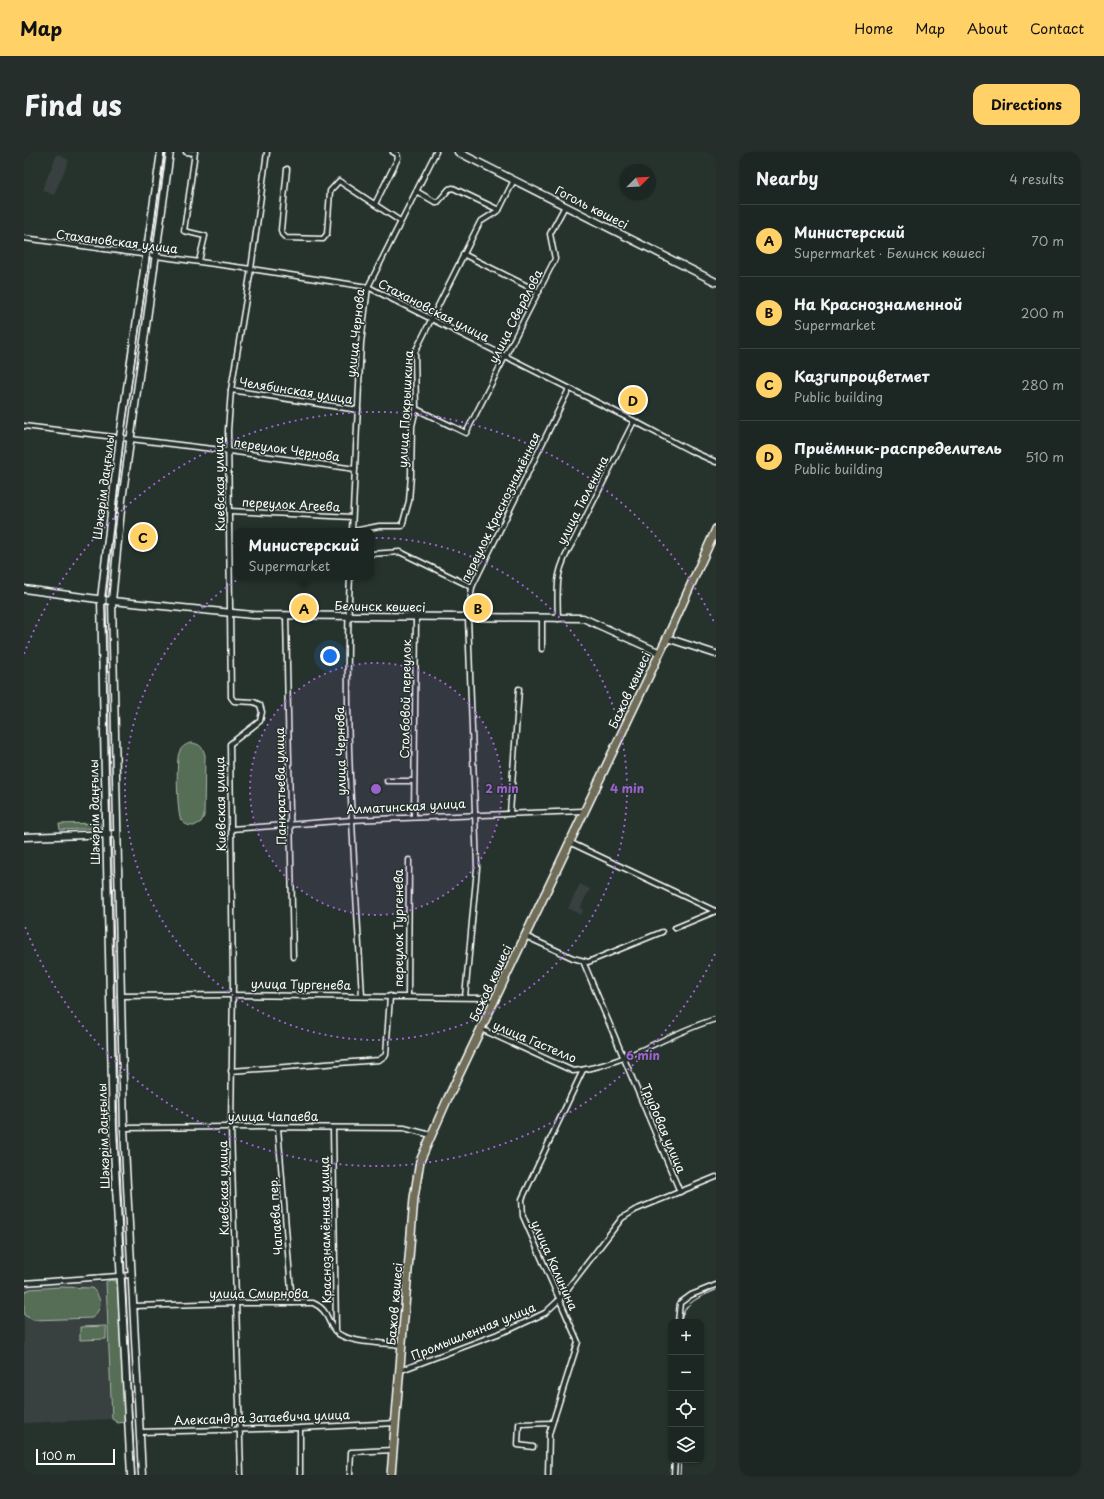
<!DOCTYPE html>
<meta charset="utf-8">
<style>
:root{--surface:#1c2622;--page:#252e2a;--text:#f1f3f6;--muted:#a0a5a5;--line:#3a4340;--accent:#ffd166}
body{margin:0;font-family:"Playpen Sans",sans-serif;background:var(--page);color:var(--text)}
.controls{position:absolute;right:12px;bottom:12px;display:grid;overflow:hidden;border-radius:8px;box-shadow:0 1px 3px #0004}
.controls button{width:36px;height:36px;display:grid;place-items:center;padding:0;border:0;border-bottom:1px solid var(--line);background:var(--surface);color:var(--text);font:20px sans-serif}
.compass{position:absolute;left:596px;top:12px;width:36px;height:36px;border-radius:50%;background:var(--surface);box-shadow:0 1px 3px #0004;rotate:66deg}
.scale{position:absolute;left:12px;bottom:10px;width:79px;box-sizing:border-box;padding-left:4px;border:2px solid #fff;border-top:0;font-size:11px;line-height:14px;white-space:nowrap;color:#fff;-webkit-text-stroke:3px #26332d;paint-order:stroke}
.you{position:absolute;left:306px;top:504px;width:14px;height:14px;margin:-10px;border:3px solid #fff;border-radius:50%;background:#1a73e8;box-shadow:0 0 0 6px #1a73e833}
.badge{display:grid;place-items:center;width:26px;height:26px;border-radius:50%;background:var(--accent);color:#111;font-size:13px;font-weight:700}
.pin{position:absolute;translate:-50% -50%;border:2px solid #fff;box-shadow:0 1px 4px #0006}
.popup{position:absolute;left:210px;top:376px;width:140px;height:52px;box-sizing:border-box;display:grid;place-content:center;border-radius:8px;background:var(--surface);filter:drop-shadow(0 1px 3px #0005);font-size:13px;white-space:nowrap;color:var(--muted)}
.popup b{font-size:15px;color:var(--text)}
.popup::after{content:'';position:absolute;left:50%;top:100%;margin-left:-8px;border:8px solid transparent;border-top-color:var(--surface)}
.list{margin:0;padding:0;list-style:none}
h2{display:flex;justify-content:space-between;align-items:center;height:52px;margin:0;padding:0 16px;font-size:17px}
h2 small{font-size:13px;font-weight:400;color:var(--muted)}
.list li{display:grid;grid-template-columns:26px 1fr auto;gap:12px;align-items:center;box-sizing:border-box;height:72px;padding:0 16px;border-top:1px solid var(--line)}
.list b{display:block;font-size:15px;white-space:nowrap}
.list p{margin:0;font-size:13px;white-space:nowrap;color:var(--muted)}
.list em{font-size:13px;font-style:normal;color:var(--muted)}
.icon{flex:none;width:22px;height:22px;fill:none;stroke:currentColor;stroke-width:2;stroke-linecap:round;stroke-linejoin:round}
.map{position:relative;flex:none;width:692px;height:1323px;overflow:hidden;border-radius:12px}
header{display:flex;align-items:center;gap:24px;box-sizing:border-box;height:56px;padding:0 20px;background:var(--accent);color:#111}
header strong{font-size:19px}
nav{display:flex;gap:22px;margin-inline-start:auto;font-size:14px}
.intro{display:flex;align-items:center;justify-content:space-between;box-sizing:border-box;height:96px;padding:0 24px}
h1{margin:0;font-size:28px}
.button{padding:10px 18px;border-radius:12px;background:var(--accent);color:#111;font-size:14px;font-weight:700}
main{display:flex;gap:24px;padding:0 24px}
aside{flex:1;background:var(--surface);border-radius:12px;box-shadow:0 1px 3px #0004}
.map>svg:first-child{display:block}
.built{fill:#39403f}
.green{fill:#546e55;stroke:#aab6aa}
.lines{fill:none;stroke-linecap:round;stroke-linejoin:round}
.street-casing{stroke:#fff;stroke-width:7}
.secondary-casing{stroke:#fff;stroke-width:9}
.primary-casing{stroke:#fff;stroke-width:10}
.street{stroke:#26332d;stroke-width:4}
.secondary{stroke:#26332d;stroke-width:6}
.primary{stroke:#706e59;stroke-width:7}
.tram{stroke:#fff;stroke-width:1}
.ring{fill:none;stroke:#9c61cf;stroke-width:2;stroke-dasharray:2 4}
.labels{text-anchor:middle;dominant-baseline:central;stroke-width:3;stroke-linejoin:round;paint-order:stroke}
.street-label{font-size:12px;fill:#fff;stroke:#26332d}
.centre{fill:#9c61cf;stroke:#26332d;stroke-width:2}
.ring-label{font-size:12px;text-anchor:middle;font-weight:bold;fill:#9c61cf;stroke:#26332d;stroke-width:3;stroke-linejoin:round;paint-order:stroke}
</style>
<header>
<strong>Map</strong>
<nav><a>Home</a><a>Map</a><a>About</a><a>Contact</a></nav>
</header>
<div class="intro"><h1>Find us</h1><a class="button">Directions</a></div>
<main>
<div class="map">
<svg width="692" height="1323" viewBox="0 0 692 1323">
<rect width="100%" height="100%" fill="#26332d"/>
<filter id="ink" filterUnits="userSpaceOnUse"><feTurbulence type="fractalNoise" baseFrequency=".025" numOctaves="2"/><feDisplacementMap in="SourceGraphic" scale="8" xChannelSelector="R" yChannelSelector="G"/><feConvolveMatrix kernelMatrix="1 2 1 2 8 2 1 2 1" color-interpolation-filters="sRGB"/></filter>
<g filter="url(#ink)">
<g class="built">
<polygon points="33,2 45,8 30,43 18,38"/>
<polygon points="556,732 566,737 556,756 559,758 557,763 544,756"/>
<polygon points="82,1130 88,1267 0,1271 0,1134"/>
</g>
<g class="green">
<path d="M166,591C175,591 179,595 181,603L180,664L177,670L170,674C165,674 161,673 157,668C153,663 152,607 155,601C157,595 161,593 166,591Z"/>
<polygon points="76,671 76,676 36,678 35,672"/>
<polygon points="86,1128 93,1129 101,1270 94,1271 88,1267 82,1130"/>
<path d="M36,1135L68,1136C78,1146 79,1156 68,1166L9,1168L0,1163V1140L6,1137Z"/>
<polygon points="82,1174 82,1187 56,1188 56,1175"/>
</g>
<g class="lines">
<defs>
<g id="street">
<polyline points="162,0 170,1"/>
<polyline points="171,0 160,79 181,84 175,109"/>
<polyline points="263,17 257,78 258,82 262,86 299,87 303,82 306,39 315,29 376,69"/>
<polyline points="392,39 411,50 414,50 425,37 429,36 475,58"/>
<polyline points="351,52 374,6 373,2 369,0"/>
<polyline points="0,86 227,117 344,135 610,269 665,298 692,310"/>
<polyline points="439,102 515,140"/>
<polyline points="207,238 334,258"/>
<polyline points="392,257 442,281 531,107 526,82 541,54"/>
<polyline points="0,274 205,299 331,317"/>
<polyline points="206,359 328,365"/>
<polyline points="328,379 337,191 344,135 412,0"/>
<polyline points="330,379 355,374 378,374 385,349 387,323 388,274 392,257 391,200 456,70 475,58 490,28"/>
<polyline points="347,402 376,400 448,435"/>
<path d="M326,425C319,564 330,705 338,844"/>
<polyline points="262,463 269,805"/>
<polyline points="518,467 518,497"/>
<path d="M534,467C533,431 531,420 550,388L610,269"/>
<polyline points="363,629 389,629"/>
<polyline points="486,661 495,537"/>
<polyline points="390,665 392,466"/>
<polyline points="207,677 327,668 559,659"/>
<polyline points="545,690 691,759"/>
<polyline points="651,776 692,759"/>
<polyline points="501,784 549,806 564,810 638,780"/>
<polyline points="559,809 656,1040"/>
<polyline points="96,844 207,843 460,846 469,850"/>
<polyline points="384,844 385,708"/>
<polyline points="441,845 453,716 444,466 448,435 545,237"/>
<path d="M457,877L549,919C600,914 643,881 692,867"/>
<polyline points="207,919 355,908 362,903 366,844"/>
<polyline points="100,976 207,975 380,976 407,983"/>
<polyline points="254,976 268,1151"/>
<polyline points="309,976 312,1179"/>
<polyline points="0,1131 107,1123"/>
<path d="M109,1154L211,1151H289C305,1158 302,1168 311,1179C321,1191 361,1191 377,1193"/>
<polyline points="654,1170 656,1151 667,1143 692,1133"/>
<polyline points="375,1219 487,1177 521,1161 535,1148 598,1066 611,1058 692,1025"/>
<polyline points="276,1276 276,1323"/>
<polyline points="116,1280 276,1276 372,1271"/>
<polyline points="509,1295 494,1293 495,1272 528,1271"/>
<polyline points="217,1323 207,975 209,832 206,592 236,569 238,560 236,553 230,550 210,549 207,545 204,278 207,238 227,117 243,0"/>
<polyline points="326,1323 327,1300 369,1298"/>
<polyline points="524,1323 525,1282 554,1190 499,1064 498,1047 559,918"/>
<polyline points="650,1323 651,1308"/>
</g>
<g id="secondary">
<polyline points="434,0 692,130"/>
<polyline points="0,437 88,449 229,463 559,466 634,500"/>
<polyline points="643,486 692,502"/>
<polyline points="0,685 93,682"/>
<polyline points="107,1323 89,977 77,447 96,285 137,0"/>
<polyline points="118,1323 100,976 88,449 98,348 146,0"/>
</g>
<polyline id="primary" points="367,1323 390,1046 396,1009 424,946 643,486 692,377"/>
</defs>
<use href="#street" class="street-casing"/>
<use href="#secondary" class="secondary-casing"/>
<use href="#primary" class="primary-casing"/>
<use href="#street" class="street"/>
<use href="#secondary" class="secondary"/>
<use href="#primary" class="primary"/>
<g class="tram">
<path d="M657,1170C659,1150 676,1145 692,1138"/>
<polyline points="111,1323 94,977 82,448 100,285 140,0"/>
<polyline points="656,1323 657,1308"/>
</g>
</g>
</g>
<circle cx="352" cy="637" r="126" fill="#9c61cf" fill-opacity=".12"/>
<g class="ring">
<circle cx="352" cy="637" r="126"/>
<circle cx="352" cy="637" r="251"/>
<path d="M691 802A377 377 0 0 1 0 772M0 502A377 377 0 0 1 691 472"/>
</g>
<g class="labels">
<g class="street-label">
<text transform="translate(568 55) rotate(27)">Гоголь көшесі</text>
<text transform="translate(93 89) rotate(7)">Стахановская улица</text>
<text transform="translate(410 158) rotate(27)">Стахановская улица</text>
<text transform="translate(491 164) rotate(-63)">улица Свердлова</text>
<text transform="translate(331 181) rotate(-84)">улица Чернова</text>
<text transform="translate(272 238) rotate(9)">Челябинская улица</text>
<text transform="translate(381 257) rotate(-87)">улица Покрышкина</text>
<text transform="translate(263 297) rotate(8)">переулок Чернова</text>
<text transform="translate(195 332) rotate(-91)">Киевская улица</text>
<text transform="translate(79 335) rotate(-83)">Шәкәрім даңғылы</text>
<text transform="translate(558 348) rotate(-63)">улица Тюленина</text>
<text transform="translate(267 352) rotate(3)">переулок Агеева</text>
<text transform="translate(476 355) rotate(-64)">переулок Краснознамённая</text>
<text transform="translate(356 454) rotate(1)">Белинск көшесі</text>
<text transform="translate(605 538) rotate(-65)">Бажов көшесі</text>
<text transform="translate(381 547) rotate(-89)">Столбовой переулок</text>
<text transform="translate(316 599) rotate(-91)">улица Чернова</text>
<text transform="translate(256 634) rotate(-91)">Панкратьева улица</text>
<text transform="translate(196 652) rotate(-91)">Киевская улица</text>
<text transform="translate(382 654) rotate(-3)">Алматинская улица</text>
<text transform="translate(70 660) rotate(-91)">Шәкәрім даңғылы</text>
<text transform="translate(374 776) rotate(-90)">переулок Тургенева</text>
<text transform="translate(466 831) rotate(-65)">Бажов көшесі</text>
<text transform="translate(277 832) rotate(1)">улица Тургенева</text>
<text transform="translate(511 889) rotate(23)">улица Гастелло</text>
<text x="249" y="964">улица Чапаева</text>
<text transform="translate(640 976) rotate(67)">Трудовая улица</text>
<text transform="translate(79 984) rotate(-92)">Шәкәрім даңғылы</text>
<text transform="translate(199 1036) rotate(-91)">Киевская улица</text>
<text transform="translate(251 1064) rotate(-94)">Чапаева пер.</text>
<text transform="translate(301 1078) rotate(-91)">Краснознамённая улица</text>
<text transform="translate(531 1113) rotate(66)">улица Калинина</text>
<text x="235" y="1141">улица Смирнова</text>
<text transform="translate(370 1152) rotate(-85)">Бажов көшесі</text>
<text transform="translate(449 1179) rotate(-22)">Промышленная улица</text>
<text transform="translate(238 1265) rotate(-2)">Александра Затаевича улица</text>
</g>
</g>
<circle cx="352" cy="637" r="6" class="centre"/>
<g class="ring-label">
<text x="478" y="641">2 min</text>
<text x="603" y="641">4 min</text>
<text x="619" y="908">6 min</text>
</g>
</svg>
<div class="controls">
<button>+</button>
<button>−</button>
<button><svg class="icon" aria-label="locate" viewBox="0 0 24 24"><circle cx="12" cy="12" r="6"/><path d="M12 2v4M12 18v4M2 12h4M18 12h4"/></svg></button>
<button><svg class="icon" aria-label="layers" viewBox="0 0 24 24"><path d="M12 4l9 5-9 5-9-5zM3 14l9 5 9-5"/></svg></button>
</div>
<svg class="compass" viewBox="-18 -18 36 36"><path d="M0-13l5 13h-10z" fill="#e53935"/><path d="M0 13l5-13h-10z" fill="#a0a5a5"/></svg>
<div class="scale">100 m</div>
<div class="you"></div>
<div class="pin badge" style="left:280px;top:456px">A</div>
<div class="popup"><b>Министерский</b>Supermarket</div>
<div class="pin badge" style="left:454px;top:456px">B</div>
<div class="pin badge" style="left:119px;top:385px">C</div>
<div class="pin badge" style="left:609px;top:248px">D</div>
</div>
<aside>
<h2>Nearby<small>4 results</small></h2>
<ul class="list">
<li><span class="badge">A</span><div><b>Министерский</b><p>Supermarket · Белинск көшесі</p></div><em>70 m</em></li>
<li><span class="badge">B</span><div><b>На Краснознаменной</b><p>Supermarket</p></div><em>200 m</em></li>
<li><span class="badge">C</span><div><b>Казгипроцветмет</b><p>Public building</p></div><em>280 m</em></li>
<li><span class="badge">D</span><div><b>Приёмник-распределитель</b><p>Public building</p></div><em>510 m</em></li>
</ul>
</aside>
</main>
